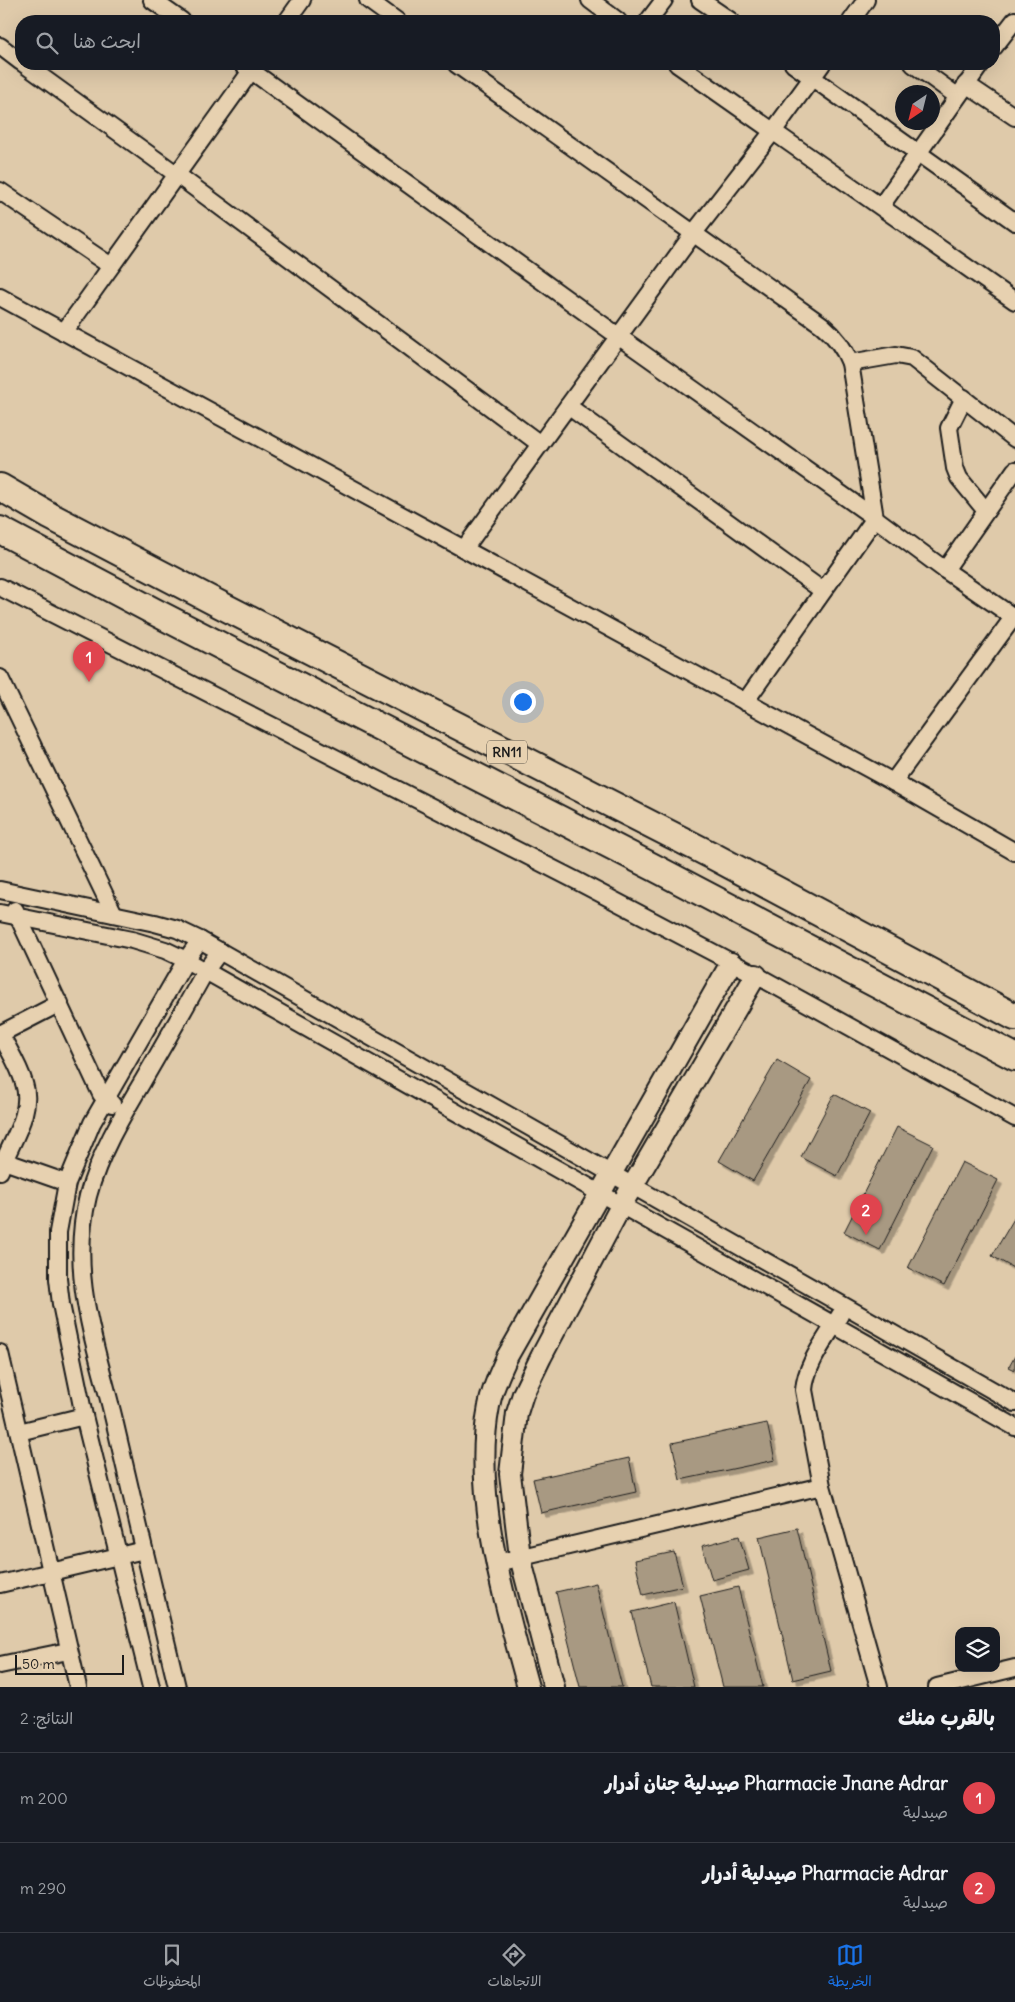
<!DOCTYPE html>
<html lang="ar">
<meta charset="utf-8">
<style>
:root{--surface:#171b24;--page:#20242c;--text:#f1f3f6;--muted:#9ea1a6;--line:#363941;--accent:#1a73e8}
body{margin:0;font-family:Delius,"Playpen Sans Arabic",sans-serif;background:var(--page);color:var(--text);direction:rtl}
.controls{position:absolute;right:15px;bottom:15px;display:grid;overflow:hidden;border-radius:10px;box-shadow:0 5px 20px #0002}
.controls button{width:45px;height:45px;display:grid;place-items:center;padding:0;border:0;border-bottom:1px solid var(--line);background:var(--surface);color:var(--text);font:25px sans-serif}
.compass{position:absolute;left:895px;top:85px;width:45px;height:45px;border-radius:50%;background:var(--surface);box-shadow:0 5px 20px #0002;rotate:215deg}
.scale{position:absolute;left:15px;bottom:12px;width:109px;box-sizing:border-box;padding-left:5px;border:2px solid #1c1c1c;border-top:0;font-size:14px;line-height:18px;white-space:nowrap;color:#1c1c1c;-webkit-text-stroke:4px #e7d1b0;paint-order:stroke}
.you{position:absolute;left:522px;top:701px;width:18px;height:18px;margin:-12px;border:4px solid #fff;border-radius:50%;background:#1a73e8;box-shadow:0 0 0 8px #1a73e833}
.badge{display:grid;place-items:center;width:32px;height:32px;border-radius:50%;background:var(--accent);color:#fff;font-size:16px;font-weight:700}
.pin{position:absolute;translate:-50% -41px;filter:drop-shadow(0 1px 2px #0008)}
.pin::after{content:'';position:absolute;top:26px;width:18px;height:15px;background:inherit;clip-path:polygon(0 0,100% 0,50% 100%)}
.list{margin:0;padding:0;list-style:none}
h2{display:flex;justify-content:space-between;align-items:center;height:65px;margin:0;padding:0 20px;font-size:21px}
h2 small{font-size:16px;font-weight:400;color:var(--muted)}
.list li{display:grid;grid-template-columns:32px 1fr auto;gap:15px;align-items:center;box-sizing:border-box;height:90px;padding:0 20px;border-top:1px solid var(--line)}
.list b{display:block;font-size:19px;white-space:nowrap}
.list p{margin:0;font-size:16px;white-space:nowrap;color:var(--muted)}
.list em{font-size:16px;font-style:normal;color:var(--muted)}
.icon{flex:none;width:28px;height:28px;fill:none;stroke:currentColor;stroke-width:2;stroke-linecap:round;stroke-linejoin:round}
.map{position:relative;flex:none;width:1015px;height:1687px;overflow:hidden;direction:ltr}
.search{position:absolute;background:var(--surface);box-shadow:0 5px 20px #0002;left:15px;right:15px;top:15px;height:55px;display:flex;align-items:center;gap:12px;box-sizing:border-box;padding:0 18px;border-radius:20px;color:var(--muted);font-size:19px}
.sheet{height:245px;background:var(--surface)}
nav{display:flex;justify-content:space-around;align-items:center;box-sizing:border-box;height:70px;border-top:1px solid var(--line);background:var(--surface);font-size:14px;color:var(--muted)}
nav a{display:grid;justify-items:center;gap:2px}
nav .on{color:var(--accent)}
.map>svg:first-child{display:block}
.building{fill:#a89982;stroke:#1c1c1c;filter:url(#shadow)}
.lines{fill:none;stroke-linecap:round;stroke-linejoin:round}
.minor-casing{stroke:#1c1c1c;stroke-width:20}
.tertiary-casing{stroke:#1c1c1c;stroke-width:24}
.trunk-casing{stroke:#1c1c1c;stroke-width:30}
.minor{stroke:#e7d1b0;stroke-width:16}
.tertiary{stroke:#e7d1b0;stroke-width:20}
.trunk{stroke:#e7d1b0;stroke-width:26}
.labels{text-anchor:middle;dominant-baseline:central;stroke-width:4;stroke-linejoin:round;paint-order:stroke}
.shield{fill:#e7d1b0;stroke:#595248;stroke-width:1}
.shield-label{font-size:14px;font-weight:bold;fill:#1c1c1c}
</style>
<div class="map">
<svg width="1015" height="1687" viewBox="0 0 1015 1687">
<defs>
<filter id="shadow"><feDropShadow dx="4.5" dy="4.5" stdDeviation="0" flood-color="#0004"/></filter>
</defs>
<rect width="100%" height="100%" fill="#dfcaaa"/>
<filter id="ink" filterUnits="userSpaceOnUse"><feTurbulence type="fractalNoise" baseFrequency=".02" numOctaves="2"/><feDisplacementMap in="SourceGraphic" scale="10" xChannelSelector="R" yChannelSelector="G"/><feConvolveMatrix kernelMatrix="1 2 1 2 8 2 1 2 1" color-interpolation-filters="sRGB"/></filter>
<g filter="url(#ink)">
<g class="building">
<polygon points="777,1060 811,1080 753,1181 719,1161"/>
<polygon points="834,1094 870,1113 837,1176 801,1157"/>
<polygon points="897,1127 933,1145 880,1250 844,1232"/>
<polygon points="962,1162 998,1180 944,1286 908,1268"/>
<polygon points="1015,1217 1015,1269 992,1256"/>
<polygon points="1015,1356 1015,1370 1009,1367"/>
<polygon points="767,1423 775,1460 680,1480 672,1443"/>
<polygon points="629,1458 636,1492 541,1513 533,1479"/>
<polygon points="797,1528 831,1671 793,1680 759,1537"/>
<polygon points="739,1536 749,1570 712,1580 702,1546"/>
<polygon points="674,1552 683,1586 643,1595 635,1560"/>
<polygon points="596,1583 622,1687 580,1687 556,1592"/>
<polygon points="738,1587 763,1687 723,1687 700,1596"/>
<polygon points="674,1602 694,1687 651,1687 632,1612"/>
</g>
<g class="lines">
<defs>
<g id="minor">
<polyline points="152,0 182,21"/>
<polyline points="368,0 397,21"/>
<polyline points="590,0 618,21"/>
<polyline points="700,0 731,21"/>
<polyline points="287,21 302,0"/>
<polyline points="648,21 664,0"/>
<polyline points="851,21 866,0"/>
<polyline points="0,46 21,62"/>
<polyline points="994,47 1015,20"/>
<polyline points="24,64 176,174 540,444"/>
<polyline points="242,64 618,336 875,518 945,570 1015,618"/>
<path d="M456,64L822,325C835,336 844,347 850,363L875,518L745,702"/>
<polyline points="677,64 1015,301"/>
<polyline points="793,64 1015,222"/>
<polyline points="913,64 957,96"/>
<polyline points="966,84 1015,117"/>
<polyline points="0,191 111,266"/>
<polyline points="881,206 981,64"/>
<polyline points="0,297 893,782 1015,852"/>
<polyline points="64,332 256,64"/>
<polyline points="850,363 896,355 912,358 1015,439"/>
<polyline points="964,398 949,428 955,468 959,478 986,511"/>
<polyline points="568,406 823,591"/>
<polyline points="464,549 693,234 774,130 822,64"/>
<polyline points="945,570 1015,470"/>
<polyline points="0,587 577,881 756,975 1015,1118"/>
<polyline points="0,678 114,914"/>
<polyline points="893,782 1015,615"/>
<polyline points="0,890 155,923 177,929 200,940 1015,1403"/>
<polyline points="15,910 101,1094 112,1104"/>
<polyline points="0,913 132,940 165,950 186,960 1015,1427"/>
<path d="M0,1033C8,1049 19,1065 24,1083C34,1113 9,1144 0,1171"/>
<polyline points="0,1034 60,1003"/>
<polyline points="4,1161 67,1183"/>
<path d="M840,1315C827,1338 806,1363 804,1390L822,1486L879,1687"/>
<polyline points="0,1353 78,1687"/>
<polyline points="19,1432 84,1416"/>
<polyline points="497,1563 822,1486"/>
<polyline points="0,1584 144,1550"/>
<polyline points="0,1665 68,1651"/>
<polyline points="151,1687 84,1416 61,1304 58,1279 58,1232 67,1183 92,1123 186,960 200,940"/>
<path d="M177,1687C156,1599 135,1512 115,1424C97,1346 68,1277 88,1196C99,1154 122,1116 144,1079C165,1043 186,1006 206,970L220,951"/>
<polyline points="937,1687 1015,1668"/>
</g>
<g id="tertiary">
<path d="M528,1687C505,1602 472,1494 489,1406C492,1388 500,1373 507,1357L731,963"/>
<polyline points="554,1687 520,1557 510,1474 517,1413 523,1394 541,1357 622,1204 756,975"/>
</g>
<g id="trunk">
<polyline points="0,487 50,516 215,602 713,856 1015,1017"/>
<polyline points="0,530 155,612 655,868 1015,1057"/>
</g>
</defs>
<use href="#minor" class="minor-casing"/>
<use href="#tertiary" class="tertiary-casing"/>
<use href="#trunk" class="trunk-casing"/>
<use href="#minor" class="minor"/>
<use href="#tertiary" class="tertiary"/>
<use href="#trunk" class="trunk"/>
</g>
</g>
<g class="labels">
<rect class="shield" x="487" y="740.5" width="40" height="23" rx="4"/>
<g class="shield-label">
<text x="507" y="752">RN11</text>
</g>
</g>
</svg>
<div class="controls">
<button><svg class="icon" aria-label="layers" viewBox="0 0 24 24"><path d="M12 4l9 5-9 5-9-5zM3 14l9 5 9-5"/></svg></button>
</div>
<svg class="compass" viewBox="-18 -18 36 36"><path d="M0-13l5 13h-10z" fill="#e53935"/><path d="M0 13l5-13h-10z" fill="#9ea1a6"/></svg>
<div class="scale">50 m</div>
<div class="you"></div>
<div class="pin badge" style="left:89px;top:682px;background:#e0444e">1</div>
<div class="pin badge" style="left:866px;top:1235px;background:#e0444e">2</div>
<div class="search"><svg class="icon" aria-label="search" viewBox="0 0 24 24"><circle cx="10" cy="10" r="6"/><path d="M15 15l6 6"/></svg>ابحث هنا</div>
</div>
<section class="sheet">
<h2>بالقرب منك<small>النتائج: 2</small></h2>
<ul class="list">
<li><span class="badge" style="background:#e0444e">1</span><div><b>Pharmacie Jnane Adrar صيدلية جنان أدرار</b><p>صيدلية</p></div><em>200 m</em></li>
<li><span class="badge" style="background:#e0444e">2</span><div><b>Pharmacie Adrar صيدلية أدرار</b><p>صيدلية</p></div><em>290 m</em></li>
</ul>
</section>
<nav>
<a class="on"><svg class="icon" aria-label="map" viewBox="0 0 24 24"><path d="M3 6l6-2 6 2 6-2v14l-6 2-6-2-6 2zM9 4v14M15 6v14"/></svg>الخريطة</a>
<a><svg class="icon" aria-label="directions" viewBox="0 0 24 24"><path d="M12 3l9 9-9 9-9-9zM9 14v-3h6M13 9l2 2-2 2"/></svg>الاتجاهات</a>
<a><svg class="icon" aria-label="saved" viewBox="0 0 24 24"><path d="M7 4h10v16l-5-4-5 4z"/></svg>المحفوظات</a>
</nav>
